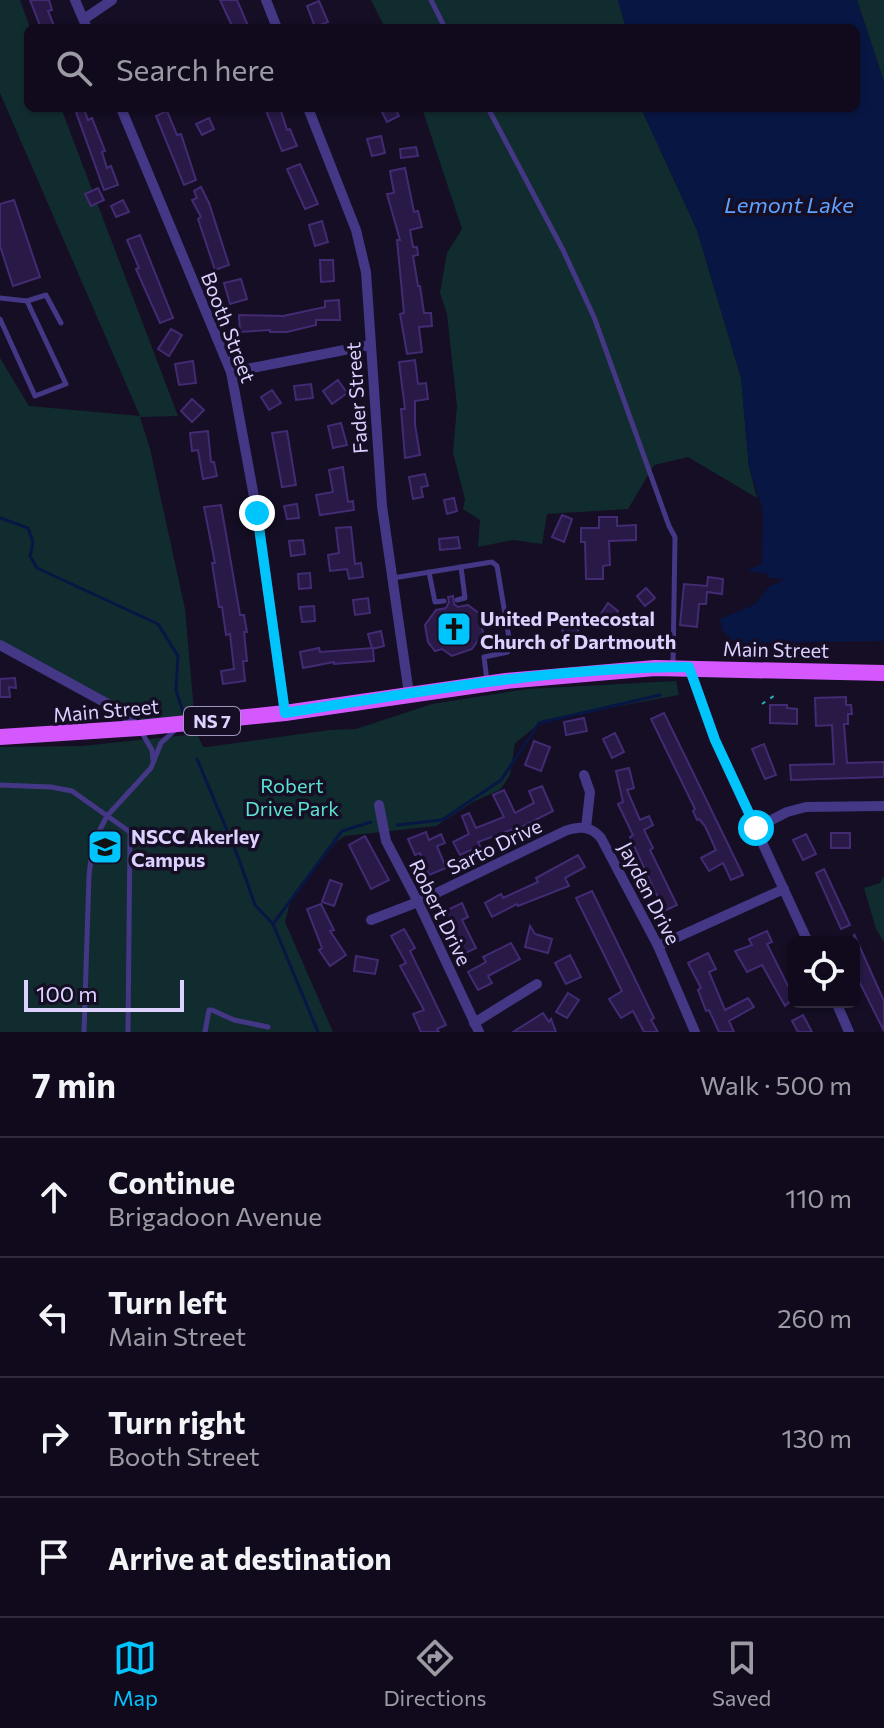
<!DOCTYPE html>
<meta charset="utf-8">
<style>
:root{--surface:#100a1c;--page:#1e1829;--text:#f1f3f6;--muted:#9c9aa3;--line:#302b3b;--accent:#00c4fc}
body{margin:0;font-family:Commissioner,sans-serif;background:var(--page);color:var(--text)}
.controls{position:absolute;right:24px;bottom:24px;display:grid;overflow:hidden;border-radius:12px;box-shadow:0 2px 6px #0004}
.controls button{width:72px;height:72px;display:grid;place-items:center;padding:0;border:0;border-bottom:2px solid var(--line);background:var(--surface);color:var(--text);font:40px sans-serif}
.scale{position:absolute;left:24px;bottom:20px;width:160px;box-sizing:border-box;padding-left:8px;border:4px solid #dcd1ff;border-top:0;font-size:22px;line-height:28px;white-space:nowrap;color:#dcd1ff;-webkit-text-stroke:6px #150e25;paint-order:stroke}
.stop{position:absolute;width:24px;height:24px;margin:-18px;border:6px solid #00c4fc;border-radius:50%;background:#fff}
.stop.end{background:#00c4fc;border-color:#fff;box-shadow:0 2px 8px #0008}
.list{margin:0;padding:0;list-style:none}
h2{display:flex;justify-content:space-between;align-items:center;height:104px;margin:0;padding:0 32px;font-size:34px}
h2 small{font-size:26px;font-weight:400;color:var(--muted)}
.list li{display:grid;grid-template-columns:52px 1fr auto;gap:24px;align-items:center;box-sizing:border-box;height:120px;padding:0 32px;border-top:2px solid var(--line)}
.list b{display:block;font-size:30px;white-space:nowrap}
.list p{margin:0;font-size:26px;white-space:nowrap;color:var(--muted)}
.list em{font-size:26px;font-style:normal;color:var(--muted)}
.icon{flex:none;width:44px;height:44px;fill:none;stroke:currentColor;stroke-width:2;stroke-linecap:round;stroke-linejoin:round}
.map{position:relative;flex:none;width:884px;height:1032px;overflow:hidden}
.search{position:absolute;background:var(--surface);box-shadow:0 2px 6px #0004;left:24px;right:24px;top:24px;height:88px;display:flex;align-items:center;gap:20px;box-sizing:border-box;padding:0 28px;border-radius:12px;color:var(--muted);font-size:30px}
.sheet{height:584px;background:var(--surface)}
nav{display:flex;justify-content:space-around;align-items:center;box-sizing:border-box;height:112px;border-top:2px solid var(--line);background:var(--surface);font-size:22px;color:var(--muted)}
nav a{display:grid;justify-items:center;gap:4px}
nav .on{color:var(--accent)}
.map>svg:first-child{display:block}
.green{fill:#112c2f}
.water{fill:#081643}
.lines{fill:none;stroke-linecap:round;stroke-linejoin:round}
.stream{stroke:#081643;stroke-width:3}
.building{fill:#281946;stroke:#422b73;stroke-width:2}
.path{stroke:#2bb0b9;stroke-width:2;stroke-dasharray:4 6;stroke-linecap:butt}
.service{stroke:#443785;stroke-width:5}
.minor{stroke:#443785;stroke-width:10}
.primary{stroke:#d558ff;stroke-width:16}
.route{stroke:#00c4fc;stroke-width:10}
.labels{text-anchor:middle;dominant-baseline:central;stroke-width:7;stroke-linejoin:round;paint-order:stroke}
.shield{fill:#150e25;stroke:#a096be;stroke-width:2}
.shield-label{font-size:18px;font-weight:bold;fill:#dcd1ff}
.street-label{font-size:20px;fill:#dcd1ff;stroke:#150e25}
.poi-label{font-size:20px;font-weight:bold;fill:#dcd1ff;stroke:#150e25;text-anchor:start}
.park-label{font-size:20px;fill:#5ae3d2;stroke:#150e25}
.water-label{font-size:22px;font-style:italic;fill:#5fa1ff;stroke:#150e25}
</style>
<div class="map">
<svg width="884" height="1032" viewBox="0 0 884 1032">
<rect width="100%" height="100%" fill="#150e25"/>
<g class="green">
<polygon points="0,0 20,0 30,28 28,28 28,108 61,108 178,416 140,417 150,449 185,609 195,723 153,726 0,649 0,358 29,406 140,416 0,93"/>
<polygon points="371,0 618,0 626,28 385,28"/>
<polygon points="857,0 884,0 884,82"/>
<polygon points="422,108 641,108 697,230 741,378 749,467 757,498 688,457 654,465 628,509 547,514 542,544 513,540 478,547 480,520 463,509 465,499 453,453 457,406 447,314 440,293 447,253 462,229"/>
<polygon points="676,681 679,695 544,720 515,743 510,775 500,790 473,802 436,826 345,836 337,841 301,884 290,902 285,922 333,1032 0,1032 0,747 82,746 197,734 203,747 207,747 330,730 356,729 432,704 527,689"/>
<polygon points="884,876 884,942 876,929 864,888 880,883"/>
</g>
<polygon class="water" points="618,0 857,0 884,82 884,641 735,643 722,630 720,619 754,605 769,587 785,579 769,578 766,573 746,571 762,564 763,511 749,467 741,378 697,230 641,108 856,108 856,28 626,28"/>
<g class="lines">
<g class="stream">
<polyline points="0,518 28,528 33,542 30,556 37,568 158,624 178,656 176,690 183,712"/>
<polyline points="197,759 237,854 255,905 273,924"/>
<polyline points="397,825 442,820 501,780 539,723 660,695"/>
<polyline points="318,1032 273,924 342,831 371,822"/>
</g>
</g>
<g class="building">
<polygon points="30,0 49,0 52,10 48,11 55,28 41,28"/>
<polygon points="220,0 237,0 249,28 233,28"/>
<polygon points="319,1 328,22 315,27 307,6"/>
<polygon points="265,108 280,108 287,130 290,129 297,146 282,151"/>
<polygon points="380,108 395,108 399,116 387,122"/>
<polygon points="84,109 88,120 92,118 105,151 102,152 107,168 111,166 118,185 104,190 76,112"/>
<polygon points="167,111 177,135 181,134 196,180 184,185 156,116"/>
<polygon points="209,118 214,129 202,135 196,124"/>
<polygon points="381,136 385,153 372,156 367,139"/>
<polygon points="416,147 418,156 401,158 400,149"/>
<polygon points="300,164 318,204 305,209 287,169"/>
<polygon points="405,168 414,212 418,211 422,227 410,230 413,247 417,247 418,255 413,256 418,286 420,286 424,313 431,313 432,326 419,327 422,352 407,354 400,314 404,313 397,240 400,240 387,194 394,193 390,171"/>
<polygon points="201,187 209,203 229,265 215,270 198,219 201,217 192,200 197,198 194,191"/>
<polygon points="98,188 104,200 91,206 85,194"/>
<polygon points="14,200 40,277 13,286 0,246 0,204"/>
<polygon points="123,200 129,212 116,217 111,206"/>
<polygon points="322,221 328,242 315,246 309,225"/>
<polygon points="140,235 173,318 160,323 136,269 139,268 127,240"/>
<polygon points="320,260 333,260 334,281 321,282"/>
<polygon points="241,279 247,299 230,304 224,283"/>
<polygon points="339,300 340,320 316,320 316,325 287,332 270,332 270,330 240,332 239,315 283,316 325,307 325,301"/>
<polygon points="171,329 182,335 169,356 158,349"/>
<polygon points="415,360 418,384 426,383 428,399 415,401 415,425 420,455 405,458 401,409 405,409 399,362"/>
<polygon points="193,361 196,383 179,385 175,364"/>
<polygon points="338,380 347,393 332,404 323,391"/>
<polygon points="311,384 313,398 296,400 294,386"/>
<polygon points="272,390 281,403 269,410 261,397"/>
<polygon points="192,399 204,410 192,422 181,411"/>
<polygon points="341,423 347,445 333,448 328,426"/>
<polygon points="208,431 211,462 214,462 217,476 203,479 198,450 192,451 190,433"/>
<polygon points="287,431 296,485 282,487 272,433"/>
<polygon points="343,467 348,502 353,501 354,510 320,515 316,495 333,492 329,470"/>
<polygon points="425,474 428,486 421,487 423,497 413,499 409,477"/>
<polygon points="454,498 457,511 447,514 444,500"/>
<polygon points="297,504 299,518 287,519 284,506"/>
<polygon points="221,505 240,615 244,615 247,632 244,632 247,661 243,661 245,681 223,684 221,671 234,669 230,634 226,635 222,607 219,607 212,563 215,563 204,507"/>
<polygon points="562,515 572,519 564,542 552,537"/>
<polygon points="599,517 617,517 617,526 636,525 636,540 609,541 610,565 603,566 603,579 586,579 585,542 581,542 581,528 599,528"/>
<polygon points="351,527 355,564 361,563 363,577 349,579 347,569 330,571 328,555 339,553 336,528"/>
<polygon points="458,537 460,548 440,550 439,539"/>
<polygon points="303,540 305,554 291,556 289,541"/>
<polygon points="310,573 311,588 299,589 298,574"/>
<polygon points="708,577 723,579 722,594 707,592 706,604 699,604 697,627 680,625 684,584 707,586"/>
<polygon points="646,588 655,598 645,606 637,596"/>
<polygon points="453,596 454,604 458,607 468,605 480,614 483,633 472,649 452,656 442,649 435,651 428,642 425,625 436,610 446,608 449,602 448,597"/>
<polygon points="368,598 370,613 355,615 353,600"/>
<polygon points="608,603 618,611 610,623 600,615"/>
<polygon points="314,606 315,621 302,622 300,607"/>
<polygon points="577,617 579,640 563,642 562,618"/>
<polygon points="381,631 384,646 372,649 368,634"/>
<polygon points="319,648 320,652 373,648 374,661 334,664 334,662 303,668 300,652"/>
<polygon points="15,678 16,688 9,687 10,697 0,697 0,679"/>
<polygon points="846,697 846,705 851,705 852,714 848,714 848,724 844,724 847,763 884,762 884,777 791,780 790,765 834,764 832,725 816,726 815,698"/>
<polygon points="770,705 787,705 787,708 797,709 797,724 770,723"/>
<polygon points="664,713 743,875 731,880 723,863 709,871 701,858 716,850 705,826 699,819 697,820 693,811 695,809 651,719"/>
<polygon points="584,718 587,731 566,735 564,722"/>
<polygon points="615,733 624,752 612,758 603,739"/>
<polygon points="534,741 550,747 541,771 525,765"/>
<polygon points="764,744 776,775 765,779 752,749"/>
<polygon points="629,768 634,788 627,790 640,820 649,816 653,825 644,830 653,848 650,850 677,905 664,911 630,837 633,835 618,804 623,802 616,771"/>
<polygon points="542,786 553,811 514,831 513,829 478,842 480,846 460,855 453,842 469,834 462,816 469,813 476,828 504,817 493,795 504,790 515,813 534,803 529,791"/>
<polygon points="426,832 429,840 441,834 445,843 437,846 446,868 429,875 420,853 415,855 408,839"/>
<rect x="831" y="833" width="19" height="15"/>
<polygon points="806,834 816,854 803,860 793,840"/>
<polygon points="365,836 389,880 371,889 349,845"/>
<polygon points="578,855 585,867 565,878 569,886 518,906 517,904 492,917 485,903 501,894 503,898 538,882 536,878"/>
<polygon points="824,869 850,925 841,929 816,873"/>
<polygon points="330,880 342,884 334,906 322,902"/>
<polygon points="592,891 654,1018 651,1020 658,1032 644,1032 633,1011 621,1018 609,999 622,991 576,898"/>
<polygon points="462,903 468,917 462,920 476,948 459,956 441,913"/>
<polygon points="321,904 334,930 330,931 346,955 330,966 319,950 322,948 307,909"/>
<polygon points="530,926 535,934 552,939 548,953 525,947"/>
<polygon points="404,929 415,948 410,951 446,1025 437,1029 439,1032 421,1032 413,1014 424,1010 400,966 406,963 391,936"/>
<polygon points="767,931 772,942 767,944 794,998 785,1006 762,965 747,972 735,951 752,945 749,939"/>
<polygon points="854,934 884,1001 884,1031 856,975 859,974 854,963"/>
<polygon points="511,943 520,959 488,976 492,983 478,990 468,972 486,962 483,957"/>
<polygon points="708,953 716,969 709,972 725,1010 748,998 754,1007 729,1021 734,1032 719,1032 709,1010 706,1011 698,990 701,988 688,963"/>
<polygon points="570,955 581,977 566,984 555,963"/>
<polygon points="356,956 378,960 375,974 354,971"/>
<polygon points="568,993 579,1000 567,1018 556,1012"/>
<polygon points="543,1013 549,1022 551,1019 556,1032 513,1032"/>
<polygon points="803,1015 812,1032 798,1032 792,1021"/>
</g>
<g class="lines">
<polyline class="path" points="762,704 778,693"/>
<g class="service">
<polyline points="431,0 445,28"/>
<polyline points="488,108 563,250 594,317 669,526 675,537 673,666"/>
<polyline points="0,298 27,301 66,384 35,396 0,319"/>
<polyline points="27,301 46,295 61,323"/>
<polyline points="429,572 435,602 444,601"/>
<polyline points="393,578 492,562 497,566 510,644 508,652 484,657 487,681"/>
<polyline points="457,600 465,598 461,567"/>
<polyline points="142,733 152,750 153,760"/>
<polyline points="0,785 51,787 72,791 130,832 128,1032"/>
<polyline points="84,1032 89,875 93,843 107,816 151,768 161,743 175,730"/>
<polyline points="205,1032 209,1010 212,1010 234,1020 268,1027"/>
</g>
<g class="minor">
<polyline points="75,0 87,28"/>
<polyline points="266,0 277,28"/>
<polyline points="84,19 112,0"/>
<polyline points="121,108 231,372 257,513 285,713"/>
<polyline points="308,108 356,230 366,272 382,506 409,694"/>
<polyline points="231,372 370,345"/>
<polyline points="0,645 117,709 139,728"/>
<polyline points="689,667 715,740 808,942"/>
<polyline points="584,775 590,792 586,828"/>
<polyline points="379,805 386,841 418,902 479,1032"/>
<polyline points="756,828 787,812 806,807 884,806"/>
<path d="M371,920L418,902L565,831C580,826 591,826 601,838L658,946L695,1032"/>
<polyline points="658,946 784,889"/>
<polyline points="836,1002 849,1032"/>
<polyline points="474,1023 537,984"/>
</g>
<polyline class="primary" points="0,737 139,728 285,713 506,681 655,668 884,673"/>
</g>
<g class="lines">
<path class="route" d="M257,513L285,713C418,692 554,667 689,667L715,740L756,828"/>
</g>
<defs>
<symbol id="church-square" viewBox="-11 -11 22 22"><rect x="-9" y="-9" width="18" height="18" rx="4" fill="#00c4fc" stroke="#150e25"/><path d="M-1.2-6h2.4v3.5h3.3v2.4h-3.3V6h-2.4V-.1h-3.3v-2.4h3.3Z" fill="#111"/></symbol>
<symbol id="university-square" viewBox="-11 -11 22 22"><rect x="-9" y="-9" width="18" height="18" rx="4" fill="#00c4fc" stroke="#150e25"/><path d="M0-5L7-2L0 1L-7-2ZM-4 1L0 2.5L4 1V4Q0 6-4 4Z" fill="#111"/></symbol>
</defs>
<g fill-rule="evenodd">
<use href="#church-square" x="434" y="609" width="40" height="40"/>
<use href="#university-square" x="85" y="827" width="40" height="40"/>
</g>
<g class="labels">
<rect class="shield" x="184" y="707" width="56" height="28" rx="6"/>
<g class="shield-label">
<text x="212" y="721">NS 7</text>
</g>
<g class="street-label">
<text transform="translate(229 327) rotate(69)">Booth Street</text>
<text transform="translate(356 398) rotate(-94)">Fader Street</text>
<text transform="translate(776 649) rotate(1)">Main Street</text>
<text transform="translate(106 710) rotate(-5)">Main Street</text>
<text transform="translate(494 846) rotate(-26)">Sarto Drive</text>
<text transform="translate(650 893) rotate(63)">Jayden Drive</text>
<text transform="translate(441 912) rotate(64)">Robert Drive</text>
</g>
<g class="poi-label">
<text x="480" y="618">United Pentecostal<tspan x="480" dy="23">Church of Dartmouth</tspan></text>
<text x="131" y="836">NSCC Akerley<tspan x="131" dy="23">Campus</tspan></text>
</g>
<g class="park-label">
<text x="292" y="785">Robert<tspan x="292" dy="23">Drive Park</tspan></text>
</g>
<g class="water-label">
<text x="789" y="204">Lemont Lake</text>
</g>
</g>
</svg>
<div class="controls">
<button><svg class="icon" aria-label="locate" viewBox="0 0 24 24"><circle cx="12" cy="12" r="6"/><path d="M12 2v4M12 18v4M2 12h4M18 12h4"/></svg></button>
</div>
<div class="scale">100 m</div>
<div class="stop" style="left:756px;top:828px"></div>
<div class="stop end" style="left:257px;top:513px"></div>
<div class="search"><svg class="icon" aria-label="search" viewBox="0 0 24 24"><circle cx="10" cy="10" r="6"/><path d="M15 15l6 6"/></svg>Search here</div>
</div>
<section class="sheet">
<h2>7 min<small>Walk · 500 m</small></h2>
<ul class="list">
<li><svg class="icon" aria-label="ahead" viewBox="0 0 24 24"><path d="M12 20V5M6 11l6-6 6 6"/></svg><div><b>Continue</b><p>Brigadoon Avenue</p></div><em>110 m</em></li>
<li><svg class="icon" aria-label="left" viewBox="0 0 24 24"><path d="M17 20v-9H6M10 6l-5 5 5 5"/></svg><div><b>Turn left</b><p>Main Street</p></div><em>260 m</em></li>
<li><svg class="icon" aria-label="right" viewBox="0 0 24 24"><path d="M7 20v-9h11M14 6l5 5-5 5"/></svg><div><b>Turn right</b><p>Booth Street</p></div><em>130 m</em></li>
<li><svg class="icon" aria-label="arrive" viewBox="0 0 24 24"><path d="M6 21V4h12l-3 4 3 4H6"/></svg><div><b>Arrive at destination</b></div></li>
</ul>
</section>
<nav>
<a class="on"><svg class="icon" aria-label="map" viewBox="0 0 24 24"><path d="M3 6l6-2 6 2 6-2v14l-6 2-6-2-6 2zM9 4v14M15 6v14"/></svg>Map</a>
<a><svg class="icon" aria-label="directions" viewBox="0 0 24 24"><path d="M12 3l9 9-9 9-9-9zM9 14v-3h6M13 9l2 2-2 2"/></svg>Directions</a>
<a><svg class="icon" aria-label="saved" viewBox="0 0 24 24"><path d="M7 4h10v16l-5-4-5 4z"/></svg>Saved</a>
</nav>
